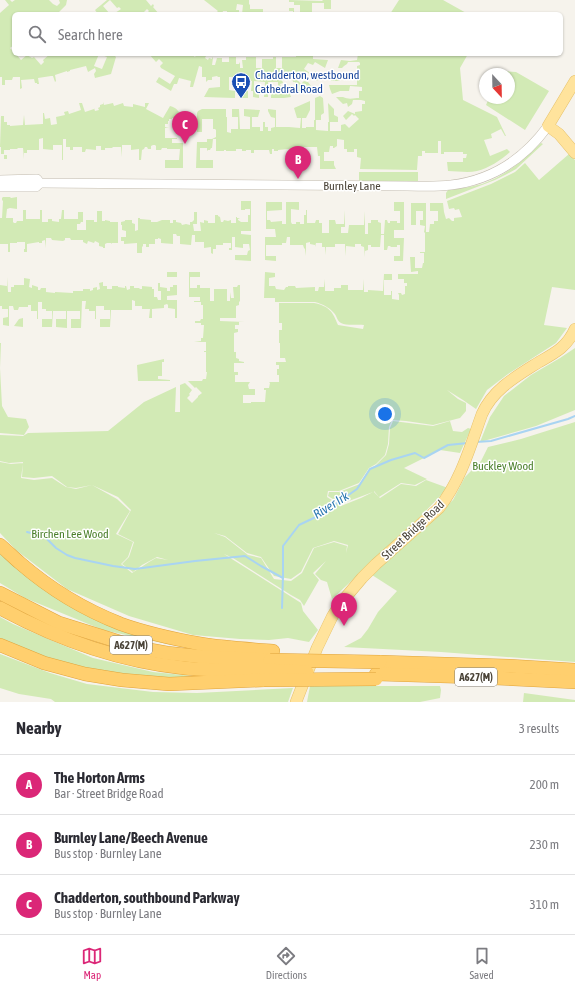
<!DOCTYPE html>
<meta charset="utf-8">
<style>
:root{--surface:#fff;--page:#f2f2f3;--text:#2b2b33;--muted:#7c7c81;--line:#e1e1e2;--accent:#db2777}
body{margin:0;font-family:"Asap Condensed",sans-serif;background:var(--page);color:var(--text)}
.compass{position:absolute;left:479px;top:68px;width:36px;height:36px;border-radius:50%;background:var(--surface);box-shadow:0 1px 3px #0004;rotate:158deg}
.you{position:absolute;left:385px;top:414px;width:14px;height:14px;margin:-10px;border:3px solid #fff;border-radius:50%;background:#1a73e8;box-shadow:0 0 0 6px #1a73e833}
.badge{display:grid;place-items:center;width:26px;height:26px;border-radius:50%;background:var(--accent);color:#fff;font-size:13px;font-weight:700}
.pin{position:absolute;translate:-50% -33px;filter:drop-shadow(0 1px 2px #0008)}
.pin::after{content:'';position:absolute;top:21px;width:14px;height:12px;background:inherit;clip-path:polygon(0 0,100% 0,50% 100%)}
.list{margin:0;padding:0;list-style:none}
h2{display:flex;justify-content:space-between;align-items:center;height:52px;margin:0;padding:0 16px;font-size:17px}
h2 small{font-size:13px;font-weight:400;color:var(--muted)}
.list li{display:grid;grid-template-columns:26px 1fr auto;gap:12px;align-items:center;box-sizing:border-box;height:60px;padding:0 16px;border-top:1px solid var(--line)}
.list b{display:block;font-size:15px;white-space:nowrap}
.list p{margin:0;font-size:13px;white-space:nowrap;color:var(--muted)}
.list em{font-size:13px;font-style:normal;color:var(--muted)}
.icon{flex:none;width:22px;height:22px;fill:none;stroke:currentColor;stroke-width:2;stroke-linecap:round;stroke-linejoin:round}
.map{position:relative;flex:none;width:575px;height:702px;overflow:hidden}
.search{position:absolute;background:var(--surface);box-shadow:0 1px 3px #0004;left:12px;right:12px;top:12px;height:44px;display:flex;align-items:center;gap:10px;box-sizing:border-box;padding:0 14px;border-radius:6px;color:var(--muted);font-size:15px}
.sheet{height:232px;background:var(--surface)}
nav{display:flex;justify-content:space-around;align-items:center;box-sizing:border-box;height:56px;border-top:1px solid var(--line);background:var(--surface);font-size:11px;color:var(--muted)}
nav a{display:grid;justify-items:center;gap:2px}
nav .on{color:var(--accent)}
.map>svg:first-child{display:block}
.green{fill:#d2eab5;fill-rule:evenodd}
.lines{fill:none;stroke-linecap:round;stroke-linejoin:round}
.stream{stroke:#a9d4f2;stroke-width:2}
.minor-casing{stroke:#c2bbae;stroke-width:10}
.major-casing{stroke:#e6c16a;stroke-width:12}
.highway-casing{stroke:#e0a43c;stroke-width:14}
.minor{stroke:#fff;stroke-width:9}
.major{stroke:#ffe39c;stroke-width:11}
.highway{stroke:#ffcf6e;stroke-width:13}
.highway-bridge-casing{stroke:#e0a43c;stroke-width:14;stroke-linecap:butt}
.highway-bridge{stroke:#ffcf6e;stroke-width:13}
.labels{text-anchor:middle;dominant-baseline:central;stroke-width:3;stroke-linejoin:round;paint-order:stroke}
.shield{fill:#fff;stroke:#817c74;stroke-width:1}
.shield-label{font-size:11px;font-weight:bold;fill:#4b4439}
.transit-label{font-size:12px;fill:#164399;stroke:#fff;text-anchor:start}
.street-label{font-size:12px;fill:#4b4439;stroke:#fff}
.park-label{font-size:12px;fill:#4a7f2a;stroke:#fff}
.water-label{font-size:13px;font-style:italic;fill:#2e7ab2;stroke:#fff}
</style>
<div class="map">
<svg width="575" height="702" viewBox="0 0 575 702">
<rect width="100%" height="100%" fill="#f6f3ec"/>
<g class="green">
<polygon points="5,0 10,0 12,2 15,0 49,0 53,4 57,6 60,3 59,0 67,0 66,5 57,14 40,14 38,12 35,14 14,14 14,45 10,48 14,52 14,54 16,54 21,60 27,55 32,58 34,57 41,65 44,62 43,60 50,54 99,54 94,66 102,69 107,57 99,54 113,54 116,57 111,74 95,78 94,74 96,71 95,68 88,72 86,66 70,70 70,71 67,72 67,71 55,75 56,81 55,82 53,76 51,76 38,78 39,84 37,84 37,83 35,83 34,79 21,80 22,88 20,89 20,77 13,77 12,80 5,80 5,85 2,85 2,77 0,77 0,13 9,5"/>
<polygon points="107,0 146,0 151,6 153,4 154,6 153,7 159,14 146,14 149,11 147,9 143,13 143,14 116,14 115,13 121,9 119,7 117,8 110,0 103,6 110,14 98,14 95,10"/>
<polygon points="204,0 249,0 249,4 250,5 250,9 263,9 263,14 242,14 243,5 237,4 236,10 239,10 239,14 237,14 237,13 233,12 233,14 227,14 227,11 223,11 222,14 216,13 218,11"/>
<polygon points="289,0 322,1 323,0 331,0 331,9 324,9 324,3 312,3 312,14 324,14 293,14 293,11 289,11 289,8 294,8 294,12 300,12 300,5 294,5 294,2 289,2"/>
<polygon points="399,0 443,0 468,14 390,14"/>
<polygon points="149,54 191,54 195,57 197,54 207,54 205,58 208,60 209,58 212,59 212,57 213,58 212,65 215,65 217,58 222,58 222,62 229,62 229,57 236,57 236,64 239,64 240,62 240,68 243,68 242,60 246,60 246,57 256,57 256,68 262,68 262,59 273,59 273,57 276,57 276,68 282,68 282,57 296,57 296,54 313,54 313,59 328,60 325,68 315,62 313,65 308,63 304,69 313,75 315,71 321,75 317,81 307,72 304,75 300,71 294,76 301,84 304,81 308,82 311,86 297,94 296,88 297,88 295,82 293,82 292,77 282,80 283,83 280,84 282,90 288,88 291,97 284,98 271,98 271,91 278,91 278,82 268,82 268,97 264,97 265,82 254,81 254,91 259,91 259,98 253,97 253,91 251,91 252,81 249,80 249,77 242,77 241,90 248,91 248,98 240,98 240,86 236,85 236,77 229,77 229,90 235,91 235,98 204,97 209,88 220,87 220,77 218,77 217,76 212,77 212,80 208,80 206,82 206,77 202,77 202,67 199,66 193,87 190,87 191,81 179,78 177,84 174,84 171,91 156,82 159,77 170,84 175,76 161,68 160,66 163,63 159,59 156,62"/>
<path d="M358,54H468L460,68L463,100L497,117L506,136H505L501,129L491,134L492,138L484,140L490,156L507,149L510,152C501,160 489,168 477,171C468,173 457,171 448,171L447,162H463V158H466L467,154H463V152H444V154H441V141H438V153H425V151H422V156H418L417,170L360,169L361,158L357,157V149H354V152H347V149H344V140L337,139V146L334,148H333V146H330L329,152H324V161H334V165L336,169H320V156H318L317,147H304L303,151H299L298,148L278,150V151H274V149H272V154H270L269,150H254V153H251V150H246V151H242V149H236V151H226V150H224V151H216V139H213L212,148H211L210,150H208L207,151V148H200V160H213V168H196L197,142H207V139H212L216,137V130L215,129H213V119H202V132H197V113L198,111L202,109H226V117H227V132L231,133V129H238V117H232V109H239L240,129H250V117L244,116V109L260,110L258,117H252V127H260V131H263V122H265V127H268V131H271V128L275,127V118L271,117L268,111V109L276,110V127H289L300,128L301,118H297L294,108L310,101V110L306,118H302V128H306V127H314V120H315V98L320,96L323,98L324,113L321,115V120H316V130L328,131V122H329L328,103L334,109V115L338,117V122H330V131H341V125L345,124L349,128L359,119L355,115L354,116L352,114L346,120L343,116L348,111L355,114V112L362,111V104H365V101L361,100H353L352,104L348,107L347,103L343,104L336,97H343C349,100 354,98 359,98V91H362V87L350,86L349,91H340L332,94L330,89L329,85H357V74H347L343,75V78L339,81H331L336,73H357V66L360,65V63L359,62H348L347,64L344,66L342,68H338L341,60L350,61L357,60Z"/>
<polygon points="503,71 516,72 549,91 525,130 486,105 489,98 509,98 509,74 502,74"/>
<path d="M103,102L104,105L113,103L114,106L123,103L124,106L133,107V104L145,107V103H149L146,109L163,118L170,106C177,108 179,111 182,118H172V119H169V121H168V124H165V127L169,128H165V138H177V139H172V143H183V168H165V160H179L180,149H167V148H162L161,150H156V146L155,145H153L151,146V149H148L147,147H145L144,149L142,150L141,160H139V149L131,150V145H122V157L121,147H113L112,148H105V150H101V146H96V150L86,149L85,152H82V160V147H73V150H70V147H66V139H63V160H62V145H53V150L43,149V138L39,139V150H27V153H24V159L23,148H18L17,149H10V150H4V155H7V159H4V154H1V147H0L1,116H4V122H7V125H10V126L23,125L24,115L25,125L43,124V113H44L45,119L50,118L51,125L57,124L56,117L65,115L64,112L68,111L69,114L81,110L79,103H82L85,112L94,109V108L95,111L99,110L98,108L100,107V105L103,104Z"/>
<path d="M541,143L543,144L516,169L507,174L495,180L446,199V193L448,190C459,189 471,187 482,184C505,176 524,160 541,143Z"/>
<path d="M569,154L575,160V290L552,287L544,325L567,328L556,343L508,374L487,390L476,409L463,400L447,390L458,399L466,403V411L460,418L433,425L406,421L392,420L389,427L388,444L385,455L376,464L369,468L359,483L339,491H328L327,497L341,506L361,498L373,492L341,504L328,496L329,492H339L360,484L369,469L375,466L386,455L389,444L390,428L393,421L433,426L450,421L453,431L462,432L468,428L471,429L460,453L440,450L404,468L427,479L415,485L401,483L379,497L374,491V492L380,498L401,484L416,486L426,480L448,488L414,523L332,599L327,582L321,580L315,574L326,561L313,573L319,580L304,606L300,600L291,595L233,558L224,554L301,603L303,611L318,630L309,642L288,638L269,640L240,639L193,635L129,616L67,589L16,550L0,533V462L11,464L23,463L21,478L34,480L52,478L66,487L76,489L92,485L117,499L130,511L116,534L133,542L128,557L121,564L132,573L149,562L156,558L168,560L157,557L142,565L133,572L122,564L129,557L134,542L118,534L131,510L118,497L92,485L76,488L67,487L52,476L34,478L22,477L23,462L9,463L0,461V435L23,436L28,433L108,431L144,402L176,387L175,412H180V385L185,383L192,390L189,394L190,395L187,398L192,403L198,397V396L202,393L196,387L195,388L188,381H202L203,379H206L207,372H206V352H204V351H206V342H194L201,341V338H203L204,325H201V323H195V321H200L201,319H203V305H201V302H194V301H200V297H189V272H200V277H190V288H197V285H200V288H210V301H214V289H227V301H230V292L231,298H234L233,287H237L238,285H240V301L239,302V305L236,306V318H220V321L245,322H239V325H235V329H238V332L234,333V352H236V358L239,359V361L244,362V363H234V372H238V375H235V382H250L248,385L249,389H255V395H243V403H251V402H265L266,390H264V388H269L270,383L269,382H279V375H277V369H279V365H276V362H286L285,358H280V343H279V330H282V323H283H279V303H314C329,306 333,312 338,325L363,329L364,325C357,324 347,326 341,323C337,321 337,316 334,313C329,307 322,304 315,302H275V298H264L265,272L275,273V277L269,278V286H275L276,289L284,290L286,287H288V286H295L296,288L315,287V291H318L319,287H324L325,279V291H334V288H341V285H348V290H363L364,279V292H368V290L383,291L384,274H392V280H384V295H391V291H392V299L399,300V295L398,293H401L402,295L405,294V286H407V283H404V279H398V274H418V271L411,272L410,257H415V268H422L423,263H424V253H420V252H425V233L424,232L425,226L420,225V220H423V211H416V225H411V203H426V232H429L430,224H434V221H438V211H430V203H443L444,212L446,219L449,218L452,221H454V218L462,217L459,209L455,210L454,208L449,209L447,201L491,184L515,172L525,163L539,180ZM214,533L225,536L247,553L261,557L274,576L291,579L301,572L313,548L334,541L348,545L346,553L347,546L334,542L314,548L302,573L291,581L274,579L261,558L248,555L225,537Z"/>
<rect x="359" y="172" width="59" height="9"/>
<polygon points="3,197 10,197 11,198 17,197 17,209 10,208 7,209 6,218 13,218 13,222 14,223 16,223 17,221 23,221 23,210 26,210 26,219 40,219 40,210 42,210 42,222 48,222 48,219 52,219 52,221 59,222 59,219 61,219 62,210 64,210 64,219 78,219 78,212 83,212 83,222 81,222 80,224 77,224 77,230 86,230 86,220 94,220 94,222 97,222 97,211 102,211 102,221 105,221 105,220 110,221 110,222 118,222 118,243 112,243 112,244 111,243 107,243 105,244 105,248 103,248 103,247 99,246 99,243 95,241 94,243 88,241 87,244 83,242 83,240 71,240 70,238 65,238 65,240 63,241 52,240 51,238 46,238 46,248 45,240 42,241 42,243 39,243 39,242 27,244 27,252 24,252 24,249 25,249 25,242 17,242 17,243 10,243 10,252 8,252 8,244 0,244 0,218 2,218 3,201 2,200 2,198"/>
<polygon points="241,201 251,201 251,231 241,231 241,234 251,235 251,261 235,260 235,255 247,255 248,251 250,250 249,244 243,244 243,248 235,247 235,237 232,237 232,250 229,250 229,248 231,248 231,243 223,243 223,245 216,245 216,249 213,249 213,254 211,253 211,247 204,248 204,242 195,242 195,235 192,235 191,245 180,244 180,236 177,236 176,234 173,234 173,244 161,243 161,239 158,238 158,239 155,239 155,244 149,244 149,247 146,247 146,244 143,244 143,246 142,247 142,253 137,253 137,243 124,244 124,241 121,241 121,237 126,237 126,231 122,230 122,225 121,225 121,222 125,221 125,220 132,220 132,223 135,224 135,231 138,230 138,218 140,218 140,219 151,220 151,222 157,222 162,220 170,220 170,223 173,223 173,220 176,220 176,222 181,223 182,225 186,224 190,225 190,222 192,222 194,220 194,212 197,212 197,224 193,224 194,231 201,231 200,222 204,223 204,220 208,221 208,223 215,223 215,215 218,215 218,216 220,217 221,222 223,222 224,220 228,221 231,220 231,223 236,223 236,217 237,217 237,218 240,218 238,219 238,220 241,222 248,222 248,215 250,215 250,209 245,209 245,210 241,210"/>
<polygon points="266,202 282,202 282,210 267,211 267,220 270,220 271,222 282,221 282,224 286,224 286,202 299,202 299,210 291,209 291,222 292,224 296,224 296,222 300,222 300,224 304,224 304,215 306,215 306,210 307,210 307,223 315,223 316,220 319,220 319,223 322,223 322,233 329,233 329,220 335,220 336,224 344,224 345,210 345,227 341,227 341,233 348,233 349,225 364,225 365,211 365,234 368,234 368,223 371,223 371,220 378,220 378,222 381,223 381,234 384,234 385,220 387,220 388,223 390,223 390,221 397,221 397,223 400,223 400,211 394,211 394,202 404,202 404,230 394,230 394,238 404,238 403,261 394,261 394,256 400,256 400,245 397,245 397,247 391,247 390,246 388,246 387,250 384,250 384,235 381,235 380,247 371,247 371,245 368,245 368,250 365,251 365,257 364,247 361,246 361,244 355,244 355,247 346,246 345,256 345,244 335,244 335,247 326,247 325,255 325,247 322,247 322,243 316,243 315,247 315,245 310,244 310,242 306,243 306,256 305,249 304,248 303,245 290,245 290,237 287,237 286,243 282,243 282,245 266,245 266,256 276,256 276,261 265,260 265,237 276,237 275,229 266,229"/>
<polygon points="167,272 177,272 177,295 167,296 167,300 177,300 177,318 175,318 175,309 168,308 168,305 167,304 164,305 164,308 152,309 152,318 149,318 150,309 142,309 142,306 135,306 135,301 132,300 132,310 111,310 110,327 100,327 100,319 110,319 110,310 104,310 104,306 96,306 96,319 95,319 95,311 89,311 89,309 85,309 86,301 82,301 81,328 71,328 71,319 80,319 80,311 67,311 67,328 56,327 56,319 66,319 66,311 53,311 52,327 42,327 42,319 52,319 52,311 46,311 46,309 42,309 42,302 38,302 38,319 37,319 37,311 31,311 31,305 28,305 28,307 23,307 23,327 14,326 19,319 23,318 23,307 19,307 18,310 14,310 13,306 9,306 9,326 3,325 3,318 8,317 8,309 2,309 2,306 0,306 0,285 7,286 7,277 8,292 11,292 11,287 14,287 14,285 24,285 24,278 30,279 29,287 32,288 32,285 38,287 38,290 40,290 41,288 46,288 46,292 55,293 55,292 73,293 73,291 83,291 83,289 90,289 90,291 93,290 93,288 97,287 97,290 100,289 99,283 103,282 103,286 107,286 107,289 112,289 112,286 118,286 118,287 125,288 125,286 126,286 127,290 130,289 130,286 134,286 134,288 139,288 140,289 142,289 142,286 152,287 152,289 154,289 154,297 157,297 158,300 161,300 161,291 158,291 158,283 160,283 160,287 167,288 167,291 170,291 170,287 173,287 173,285 177,285 177,277 167,277"/>
<polygon points="0,343 1,343 0,368 2,406 8,417 26,419 29,427 24,435 0,433"/>
<polygon points="575,348 575,410 536,426 480,442 490,417 504,396 531,375 560,358"/>
<polygon points="164,359 164,362 162,362 162,376 158,376 158,379 170,380 170,381 138,381 137,365"/>
<polygon points="575,422 575,662 441,652 344,647 361,638 368,629 378,612 397,591 372,575 415,534 453,500 465,477 481,461 488,447 521,439"/>
<polygon points="0,554 91,618 172,645 103,630 25,598 0,583"/>
<polygon points="0,617 13,624 93,658 153,672 223,679 176,679 86,671 16,649 0,641"/>
<polygon points="0,654 50,673 87,684 153,692 197,693 293,688 288,702 55,702 51,699 19,694 0,688"/>
<polygon points="310,686 440,686 441,690 440,698 420,702 307,702"/>
<polygon points="524,693 575,700 575,702 523,702"/>
</g>
<g class="lines">
<g class="stream">
<polyline points="476,442 491,441 568,419 575,416"/>
<polyline points="27,532 44,536 56,548 67,555 75,558 113,566 135,569 195,561 245,556 261,566 283,578"/>
<polyline points="282,608 283,576 283,546 299,525 320,515 357,489 370,469 391,460 415,453 424,458 448,445 468,443"/>
</g>
<defs>
<g id="minor">
<path d="M0,180L37,179L40,183L407,186C422,186 436,187 451,185C492,180 524,159 548,126"/>
<polyline points="0,187 36,187 40,183"/>
</g>
<g id="major">
<polyline points="575,81 548,126 559,134 575,153"/>
<path d="M296,702L317,648L332,617L340,604L362,578L376,564L439,508C461,480 470,447 482,414C493,389 517,376 539,362C555,353 567,347 575,329"/>
</g>
<g id="highway">
<path d="M0,545C7,551 13,557 20,563C50,589 85,610 121,624C146,633 174,639 201,644C225,648 249,649 273,651"/>
<polyline points="0,593 59,623 139,648 167,653 204,657 270,660"/>
<path d="M0,608C57,639 119,661 184,668C211,671 238,670 266,670"/>
<polyline points="0,645 44,663 85,674 122,680 169,684 264,680"/>
<polyline points="380,662 509,666 575,670"/>
<polyline points="376,674 473,677 575,682"/>
</g>
</defs>
<use href="#minor" class="minor-casing"/>
<use href="#major" class="major-casing"/>
<use href="#highway" class="highway-casing"/>
<use href="#minor" class="minor"/>
<use href="#major" class="major"/>
<use href="#highway" class="highway"/>
<defs>
<g id="highway-bridge">
<polyline points="270,660 380,662"/>
<polyline points="266,670 307,672"/>
<polyline points="264,680 376,679"/>
</g>
</defs>
<use href="#highway-bridge" class="highway-bridge-casing"/>
<use href="#highway-bridge" class="highway-bridge"/>
</g>
<defs>
<symbol id="bus-pin" viewBox="-11 -11 22 30"><path d="M0 17L-7.5 6A9.5 9.5 0 1 1 7.5 6Z" fill="#1a4fb4" stroke="#fff"/><path d="M-5-6H5V4H4V6H2V4H-2V6H-4V4H-5ZM-3.5-4V0h7V-4ZM-3.5 1.2v1.5H-2V1.2ZM2 1.2v1.5H3.5V1.2Z" fill="#fff"/></symbol>
</defs>
<g fill-rule="evenodd">
<use href="#bus-pin" x="230" y="71" width="22" height="30"/>
</g>
<g class="labels">
<g class="shield">
<rect x="110" y="636" width="42" height="18" rx="3"/>
<rect x="455" y="668" width="42" height="18" rx="3"/>
</g>
<g class="shield-label">
<text x="131" y="645">A627(M)</text>
<text x="476" y="677">A627(M)</text>
</g>
<g class="transit-label">
<text x="255" y="75">Chadderton, westbound<tspan x="255" dy="14">Cathedral Road</tspan></text>
</g>
<g class="street-label">
<text x="352" y="186">Burnley Lane</text>
<text transform="translate(413 530) rotate(-43)">Street Bridge Road</text>
</g>
<g class="park-label">
<text x="503" y="466">Buckley Wood</text>
<text x="70" y="534">Birchen Lee Wood</text>
</g>
<g class="water-label">
<text transform="translate(331 505) rotate(-32)">River Irk</text>
</g>
</g>
</svg>
<svg class="compass" viewBox="-18 -18 36 36"><path d="M0-13l5 13h-10z" fill="#e53935"/><path d="M0 13l5-13h-10z" fill="#7c7c81"/></svg>
<div class="you"></div>
<div class="pin badge" style="left:344px;top:626px">A</div>
<div class="pin badge" style="left:298px;top:179px">B</div>
<div class="pin badge" style="left:185px;top:144px">C</div>
<div class="search"><svg class="icon" aria-label="search" viewBox="0 0 24 24"><circle cx="10" cy="10" r="6"/><path d="M15 15l6 6"/></svg>Search here</div>
</div>
<section class="sheet">
<h2>Nearby<small>3 results</small></h2>
<ul class="list">
<li><span class="badge">A</span><div><b>The Horton Arms</b><p>Bar · Street Bridge Road</p></div><em>200 m</em></li>
<li><span class="badge">B</span><div><b>Burnley Lane/Beech Avenue</b><p>Bus stop · Burnley Lane</p></div><em>230 m</em></li>
<li><span class="badge">C</span><div><b>Chadderton, southbound Parkway</b><p>Bus stop · Burnley Lane</p></div><em>310 m</em></li>
</ul>
</section>
<nav>
<a class="on"><svg class="icon" aria-label="map" viewBox="0 0 24 24"><path d="M3 6l6-2 6 2 6-2v14l-6 2-6-2-6 2zM9 4v14M15 6v14"/></svg>Map</a>
<a><svg class="icon" aria-label="directions" viewBox="0 0 24 24"><path d="M12 3l9 9-9 9-9-9zM9 14v-3h6M13 9l2 2-2 2"/></svg>Directions</a>
<a><svg class="icon" aria-label="saved" viewBox="0 0 24 24"><path d="M7 4h10v16l-5-4-5 4z"/></svg>Saved</a>
</nav>
